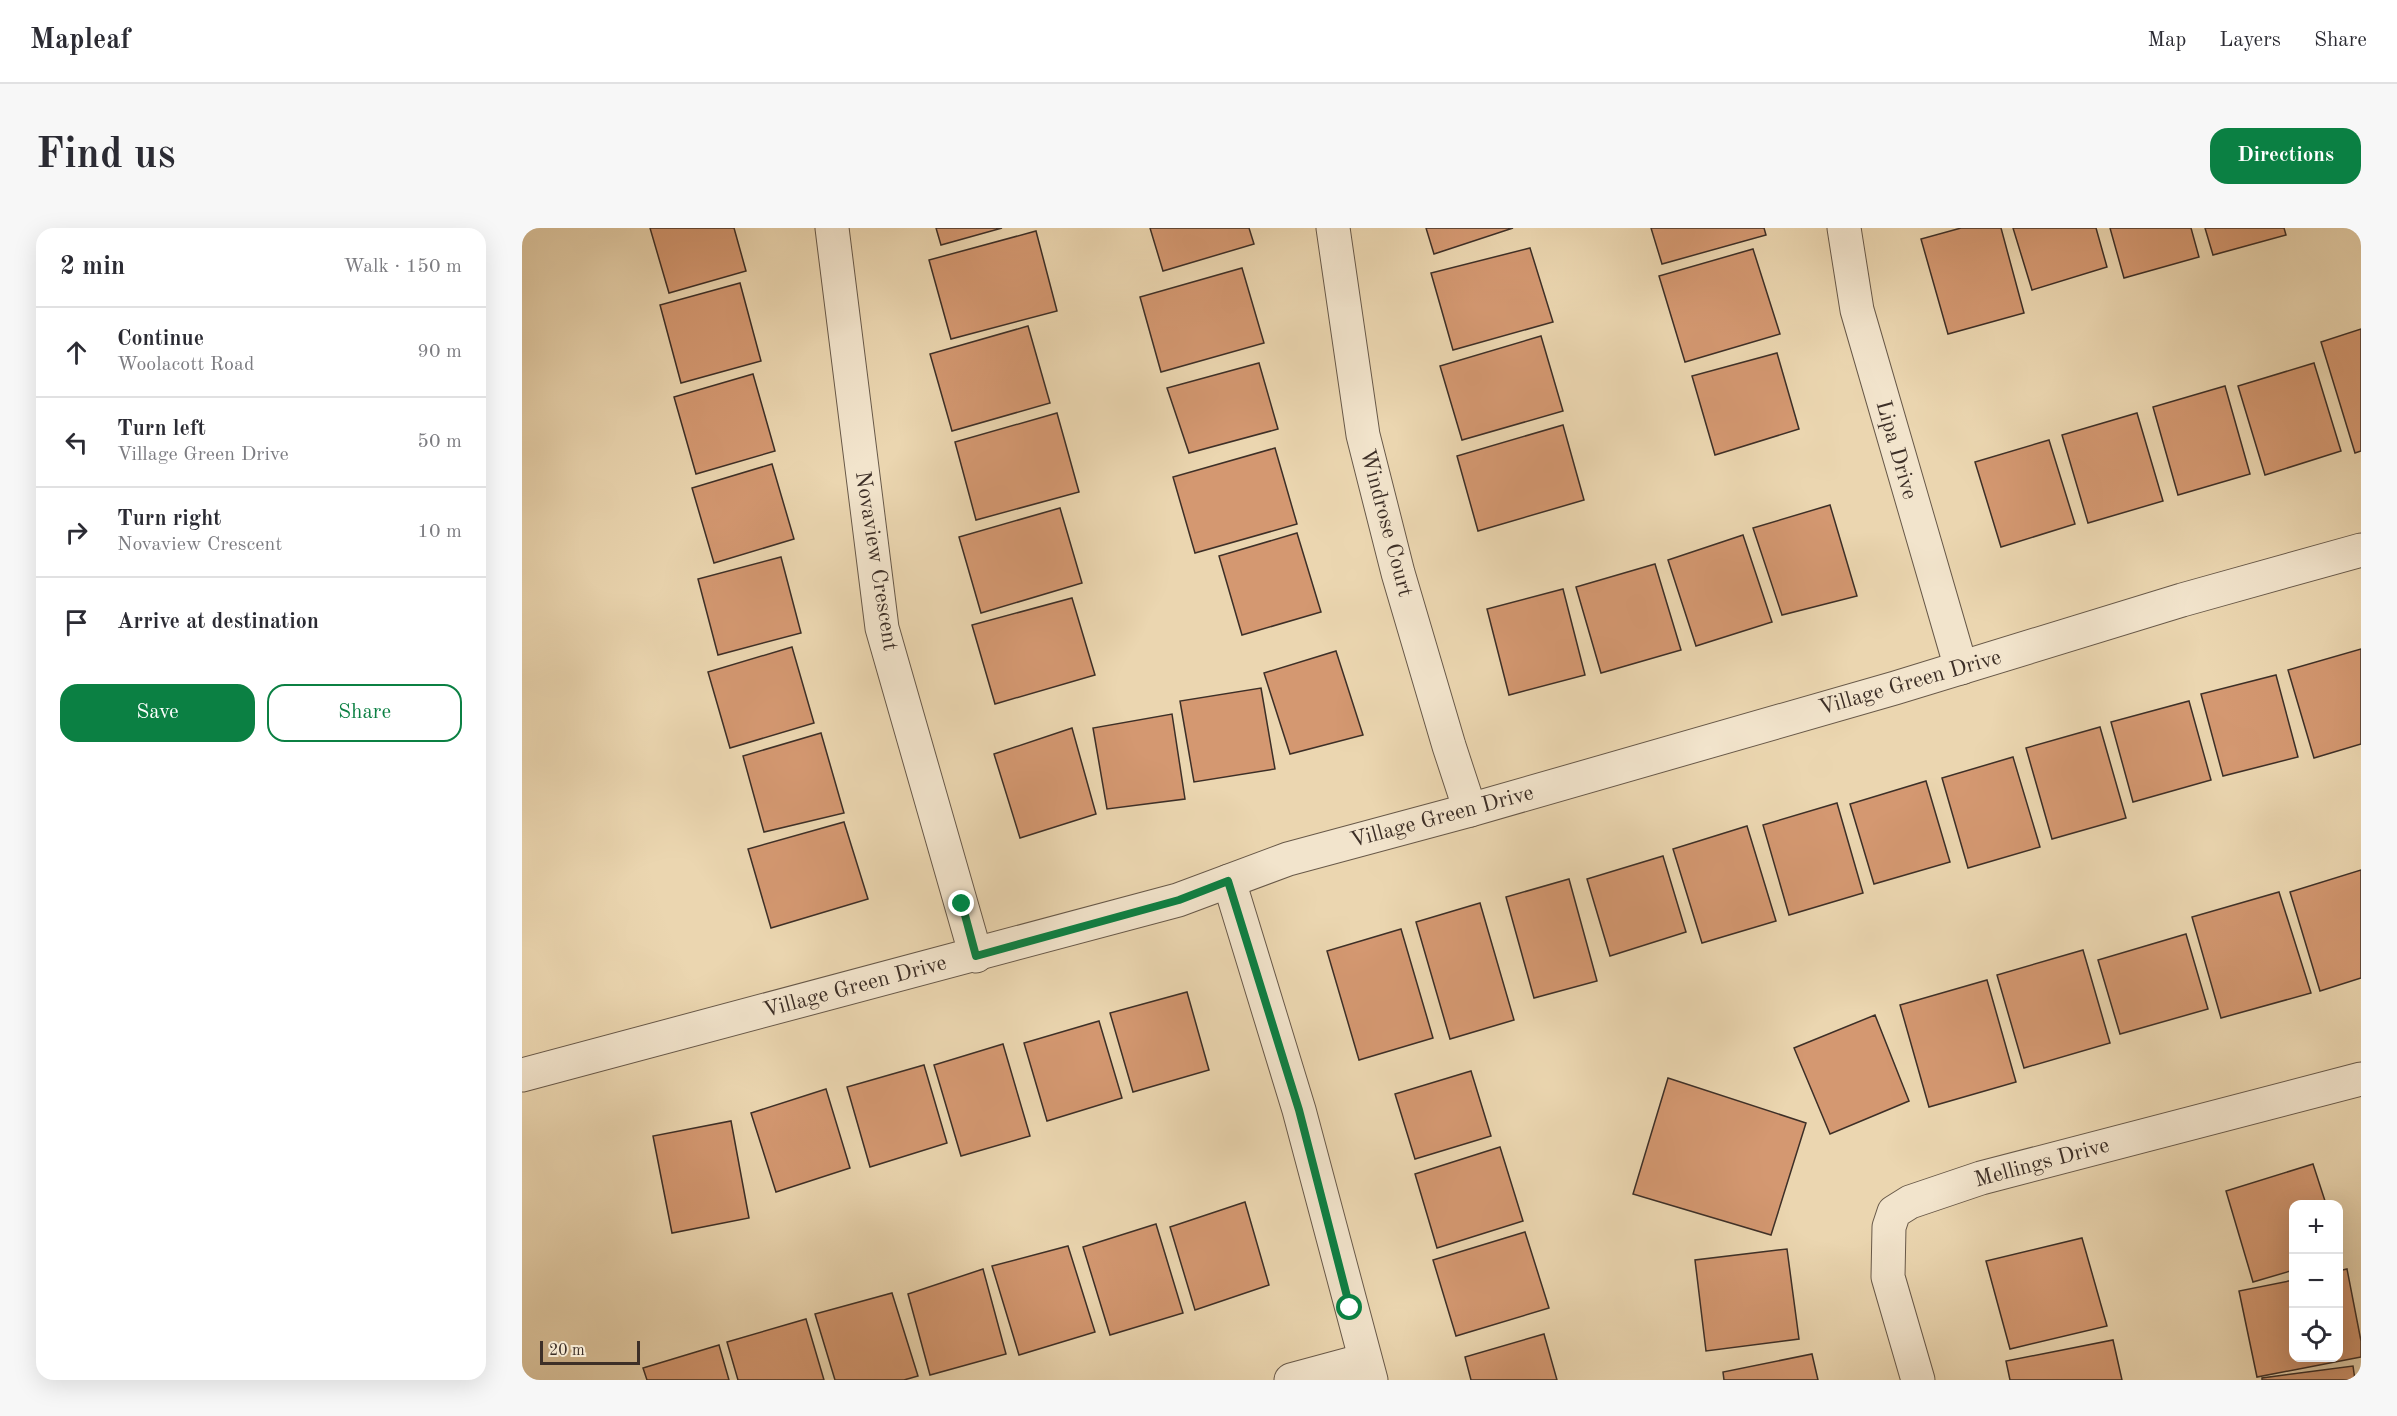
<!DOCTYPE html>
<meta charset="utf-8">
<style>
:root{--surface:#fff;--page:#f7f7f7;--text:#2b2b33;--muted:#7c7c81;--line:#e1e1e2;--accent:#0b8043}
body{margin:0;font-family:"Old Standard TT",serif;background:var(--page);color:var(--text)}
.controls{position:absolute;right:18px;bottom:18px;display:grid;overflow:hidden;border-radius:12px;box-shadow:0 6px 24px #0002}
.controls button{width:54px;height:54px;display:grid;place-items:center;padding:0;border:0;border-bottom:2px solid var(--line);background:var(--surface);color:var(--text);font:30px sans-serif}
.scale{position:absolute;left:18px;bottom:15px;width:100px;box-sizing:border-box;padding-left:6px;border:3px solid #3d2f27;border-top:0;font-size:16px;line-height:21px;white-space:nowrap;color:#3d2f27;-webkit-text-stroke:4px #f2e4cc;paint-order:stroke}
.stop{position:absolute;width:18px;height:18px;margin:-14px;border:4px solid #0b8043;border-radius:50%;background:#fff}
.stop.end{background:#0b8043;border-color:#fff;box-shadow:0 2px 6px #0008}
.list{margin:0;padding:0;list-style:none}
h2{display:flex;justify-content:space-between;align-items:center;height:78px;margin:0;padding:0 24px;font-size:26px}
h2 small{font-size:20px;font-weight:400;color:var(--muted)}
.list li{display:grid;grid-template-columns:39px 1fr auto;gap:18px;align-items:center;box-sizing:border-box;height:90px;padding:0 24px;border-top:2px solid var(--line)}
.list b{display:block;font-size:22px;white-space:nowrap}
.list p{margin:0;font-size:20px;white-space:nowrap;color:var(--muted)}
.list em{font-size:20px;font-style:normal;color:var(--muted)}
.actions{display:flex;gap:12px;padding:18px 24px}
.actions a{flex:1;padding:14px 0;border:2px solid var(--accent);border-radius:18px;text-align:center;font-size:21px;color:var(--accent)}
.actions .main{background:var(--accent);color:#fff}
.icon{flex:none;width:33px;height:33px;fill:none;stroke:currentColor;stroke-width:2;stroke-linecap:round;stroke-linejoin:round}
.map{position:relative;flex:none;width:1839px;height:1152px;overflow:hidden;border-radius:18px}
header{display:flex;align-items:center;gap:36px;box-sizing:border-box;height:84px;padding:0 30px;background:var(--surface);border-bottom:2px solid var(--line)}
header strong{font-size:28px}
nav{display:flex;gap:33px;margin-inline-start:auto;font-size:21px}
.intro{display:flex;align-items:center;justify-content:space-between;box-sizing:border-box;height:144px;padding:0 36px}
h1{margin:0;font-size:42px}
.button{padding:15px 27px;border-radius:18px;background:var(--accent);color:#fff;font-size:21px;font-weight:700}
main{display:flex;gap:36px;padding:0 36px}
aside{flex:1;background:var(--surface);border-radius:18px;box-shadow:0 6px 24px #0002}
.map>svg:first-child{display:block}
.building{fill:#d49871;stroke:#3d2f27;stroke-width:1.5}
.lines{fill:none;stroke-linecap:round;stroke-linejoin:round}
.street-casing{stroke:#685949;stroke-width:35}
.street{stroke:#f2e4cc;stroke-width:33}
.route{stroke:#0b8043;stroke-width:8}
.labels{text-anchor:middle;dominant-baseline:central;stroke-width:4.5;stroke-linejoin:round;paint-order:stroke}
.street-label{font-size:22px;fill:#3d2f27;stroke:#f2e4cc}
</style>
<header>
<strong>Mapleaf</strong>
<nav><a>Map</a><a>Layers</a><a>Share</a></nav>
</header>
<div class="intro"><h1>Find us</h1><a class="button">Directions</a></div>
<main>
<aside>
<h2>2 min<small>Walk · 150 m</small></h2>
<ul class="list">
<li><svg class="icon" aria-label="ahead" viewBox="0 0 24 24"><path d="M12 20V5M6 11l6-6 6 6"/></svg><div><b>Continue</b><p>Woolacott Road</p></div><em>90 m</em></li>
<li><svg class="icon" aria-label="left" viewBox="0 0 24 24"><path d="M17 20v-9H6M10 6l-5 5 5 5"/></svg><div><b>Turn left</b><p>Village Green Drive</p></div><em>50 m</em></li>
<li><svg class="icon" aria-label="right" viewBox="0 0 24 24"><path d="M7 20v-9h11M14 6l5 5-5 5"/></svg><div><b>Turn right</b><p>Novaview Crescent</p></div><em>10 m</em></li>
<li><svg class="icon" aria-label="arrive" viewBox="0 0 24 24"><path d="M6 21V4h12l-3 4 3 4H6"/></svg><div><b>Arrive at destination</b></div></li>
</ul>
<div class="actions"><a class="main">Save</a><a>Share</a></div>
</aside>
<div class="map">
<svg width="1839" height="1152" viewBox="0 0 1839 1152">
<rect width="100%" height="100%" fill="#ebd6b0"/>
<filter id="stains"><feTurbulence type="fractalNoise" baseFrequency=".00333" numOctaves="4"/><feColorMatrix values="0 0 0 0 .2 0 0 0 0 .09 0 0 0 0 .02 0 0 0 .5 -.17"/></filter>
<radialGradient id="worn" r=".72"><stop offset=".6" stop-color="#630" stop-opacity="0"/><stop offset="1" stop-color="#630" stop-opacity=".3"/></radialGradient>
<g class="building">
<polygon points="128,0 212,0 224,43 147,65"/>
<polygon points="414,0 480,0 419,17"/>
<polygon points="628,0 727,0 732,16 641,43"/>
<polygon points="904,0 991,0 912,26"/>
<polygon points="1129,0 1242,0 1244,7 1140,36"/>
<polygon points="1439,0 1479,0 1502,85 1426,106 1399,11"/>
<polygon points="1491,0 1574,0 1585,39 1510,62"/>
<polygon points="1588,0 1669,0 1677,29 1602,50"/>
<polygon points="1683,0 1762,0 1764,7 1691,27"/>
<polygon points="514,3 535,83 429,111 407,32"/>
<polygon points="1008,20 1031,94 931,122 909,45"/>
<polygon points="1231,21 1258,106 1163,134 1137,48"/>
<polygon points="720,40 742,115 639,144 618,69"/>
<polygon points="218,55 239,133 159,155 138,77"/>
<polygon points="506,98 528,175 430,203 408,126"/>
<polygon points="1839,101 1839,223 1833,225 1799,114"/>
<polygon points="1019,108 1041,183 940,212 918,138"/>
<polygon points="1255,125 1277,201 1193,227 1170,148"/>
<polygon points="737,135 756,201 667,225 645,160"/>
<polygon points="1792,135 1819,223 1743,247 1716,158"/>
<polygon points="231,146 253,223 174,246 152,169"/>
<polygon points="1703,158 1728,246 1656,267 1631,179"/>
<polygon points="535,185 557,264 454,292 433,214"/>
<polygon points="1615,185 1641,273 1566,295 1540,207"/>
<polygon points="1041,197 1062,272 956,303 935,228"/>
<polygon points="1527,212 1553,296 1479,319 1453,234"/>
<polygon points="753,220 775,296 673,325 651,249"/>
<polygon points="250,236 272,311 192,335 170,260"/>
<polygon points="1308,277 1335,368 1260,387 1231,300"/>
<polygon points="538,280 560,355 459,385 437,309"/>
<polygon points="775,305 799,384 720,407 697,328"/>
<polygon points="1221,307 1250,394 1174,418 1146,332"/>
<polygon points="259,329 279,405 196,427 176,351"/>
<polygon points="1133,336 1159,422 1079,445 1054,359"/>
<polygon points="1041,361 1063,447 987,467 965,381"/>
<polygon points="550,370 573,447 473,476 450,397"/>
<polygon points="270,419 292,495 208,520 186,444"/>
<polygon points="1839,421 1839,516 1792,530 1766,442"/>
<polygon points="814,423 841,507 768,526 742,445"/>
<polygon points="1754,447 1776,529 1701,548 1679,466"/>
<polygon points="739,460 753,541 672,554 658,473"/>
<polygon points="1667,473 1689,552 1611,574 1589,494"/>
<polygon points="650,486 663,571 585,581 571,500"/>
<polygon points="1578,499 1604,590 1530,611 1504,520"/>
<polygon points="550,500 574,586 498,610 472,526"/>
<polygon points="299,505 322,585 242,604 221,528"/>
<polygon points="1491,529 1518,619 1446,640 1420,550"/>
<polygon points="1404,553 1428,634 1352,656 1328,576"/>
<polygon points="1315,575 1341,665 1267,687 1241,597"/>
<polygon points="322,594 346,671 249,700 226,621"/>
<polygon points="1225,598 1254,693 1180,715 1151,621"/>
<polygon points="1141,628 1164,704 1088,728 1065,651"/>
<polygon points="1839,642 1839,750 1798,763 1768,664"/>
<polygon points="1047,651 1075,753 1012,770 984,669"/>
<polygon points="1757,664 1789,765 1699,790 1670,689"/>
<polygon points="958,675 992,792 928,811 894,694"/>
<polygon points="879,701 911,810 837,832 805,723"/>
<polygon points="1664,706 1686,781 1598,806 1576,732"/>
<polygon points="1561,722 1588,815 1502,840 1475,747"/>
<polygon points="1465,752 1494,854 1407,879 1378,777"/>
<polygon points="665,764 687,842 611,864 588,785"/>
<polygon points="1353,787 1387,873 1308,906 1272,820"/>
<polygon points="577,793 600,870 525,893 502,815"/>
<polygon points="481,816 508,908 439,928 412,837"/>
<polygon points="402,837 425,915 348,939 325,859"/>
<polygon points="949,843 969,908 893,931 873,866"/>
<polygon points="1146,850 1284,895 1249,1007 1111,966"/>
<polygon points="304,861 328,940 254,964 229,885"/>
<polygon points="209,893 227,990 150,1005 131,908"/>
<polygon points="978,919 1001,993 915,1020 893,946"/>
<polygon points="1791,936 1804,976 1772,976 1772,1042 1731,1054 1704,963"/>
<polygon points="723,974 747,1057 673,1082 648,999"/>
<polygon points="634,996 661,1085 588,1107 561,1019"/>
<polygon points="1003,1004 1027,1080 934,1108 911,1032"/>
<polygon points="1560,1010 1585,1098 1488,1121 1464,1033"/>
<polygon points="546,1018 573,1104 497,1127 470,1038"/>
<polygon points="1265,1021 1277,1111 1184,1123 1173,1032"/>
<polygon points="461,1041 484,1126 408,1147 386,1066"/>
<polygon points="1825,1041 1839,1113 1839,1129 1735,1149 1717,1063 1772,1052 1772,1130 1816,1130 1816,1043"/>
<polygon points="370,1065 396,1148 382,1152 313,1152 293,1086"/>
<polygon points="284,1091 302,1152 216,1152 205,1114"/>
<polygon points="1022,1106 1035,1152 949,1152 943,1129"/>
<polygon points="1591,1112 1600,1152 1488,1152 1484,1133"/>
<polygon points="197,1117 207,1152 125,1152 121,1140"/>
<polygon points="1290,1126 1296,1152 1202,1152 1201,1144"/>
<polygon points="1831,1138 1833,1152 1740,1152 1740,1150"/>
</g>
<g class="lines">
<defs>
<g id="street">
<polyline points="310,0 360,400 454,728"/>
<polyline points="811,0 841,207 876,345 927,518 948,582"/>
<polyline points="1322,0 1335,82 1439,440"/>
<polyline points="707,653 777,882 849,1152"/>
<polyline points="0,847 656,672 766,631 948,582 1373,460 1660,372 1839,322"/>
<polyline points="769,1152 843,1132"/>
<polyline points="1396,1152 1366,1049 1367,999 1372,984 1388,974 1459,950 1839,851"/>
</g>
</defs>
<use href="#street" class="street-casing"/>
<use href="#street" class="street"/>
</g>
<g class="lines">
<polyline class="route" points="440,676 454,728 657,672 706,653 777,882 828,1080"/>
</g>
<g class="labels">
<g class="street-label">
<text transform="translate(1374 222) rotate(74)">Lipa Drive</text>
<text transform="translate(864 295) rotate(75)">Windrose Court</text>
<text transform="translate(354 333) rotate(81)">Novaview Crescent</text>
<text transform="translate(1388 455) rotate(-16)">Village Green Drive</text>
<text transform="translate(920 589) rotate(-15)">Village Green Drive</text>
<text transform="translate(333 759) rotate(-15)">Village Green Drive</text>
<text transform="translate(1520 935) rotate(-15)">Mellings Drive</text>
</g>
</g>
<rect width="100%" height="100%" filter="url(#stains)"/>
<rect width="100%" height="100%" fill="url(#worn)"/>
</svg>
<div class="controls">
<button>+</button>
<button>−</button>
<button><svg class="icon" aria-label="locate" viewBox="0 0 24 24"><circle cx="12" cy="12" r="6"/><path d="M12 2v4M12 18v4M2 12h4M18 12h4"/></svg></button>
</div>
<div class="scale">20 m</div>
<div class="stop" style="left:828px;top:1080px"></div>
<div class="stop end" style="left:440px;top:676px"></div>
</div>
</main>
